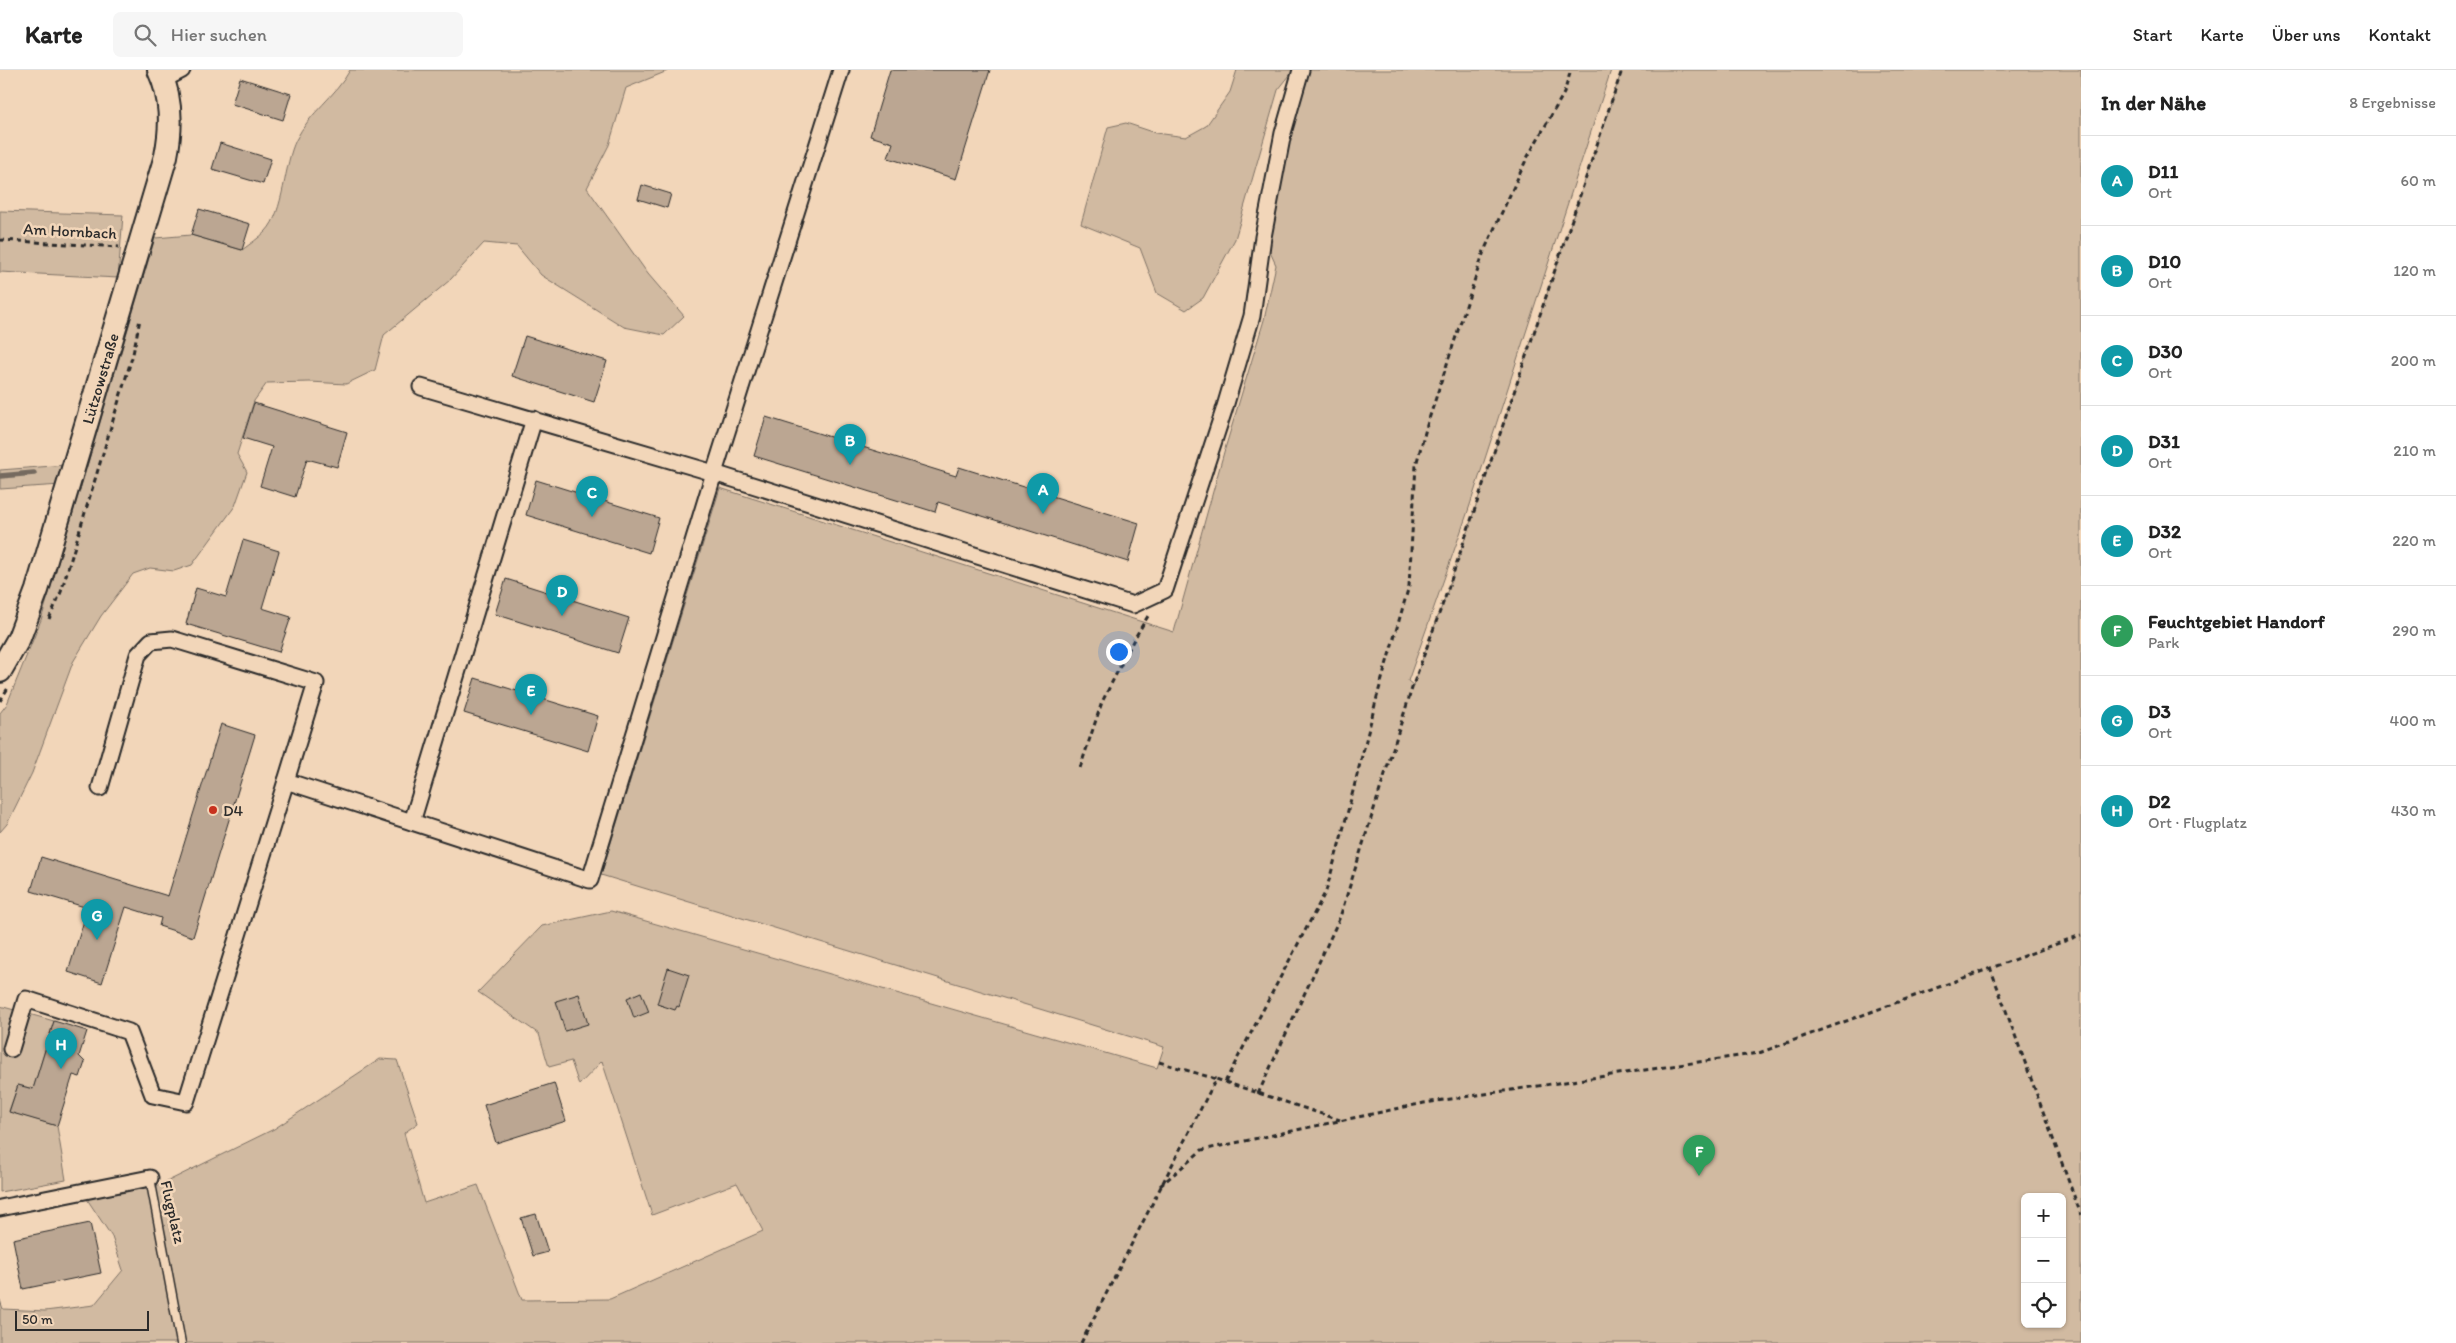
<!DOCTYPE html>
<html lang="de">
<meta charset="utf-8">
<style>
:root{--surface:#fff;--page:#f6f6f6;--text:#222;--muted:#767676;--line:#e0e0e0;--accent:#db2777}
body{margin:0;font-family:Itim,sans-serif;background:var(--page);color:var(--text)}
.controls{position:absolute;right:15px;bottom:15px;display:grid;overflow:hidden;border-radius:8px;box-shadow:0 1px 4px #0004}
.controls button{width:45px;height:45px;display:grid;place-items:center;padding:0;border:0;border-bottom:1px solid var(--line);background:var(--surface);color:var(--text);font:25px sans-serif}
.scale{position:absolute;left:15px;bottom:12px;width:134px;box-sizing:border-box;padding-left:5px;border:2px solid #2b2b2b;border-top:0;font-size:14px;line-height:18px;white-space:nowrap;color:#2b2b2b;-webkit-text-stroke:4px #f2d6b9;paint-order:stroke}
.you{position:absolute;left:1118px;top:581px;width:18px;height:18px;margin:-12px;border:4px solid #fff;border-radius:50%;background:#1a73e8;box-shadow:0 0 0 8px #1a73e833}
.badge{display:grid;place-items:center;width:32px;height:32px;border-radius:50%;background:var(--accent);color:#fff;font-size:16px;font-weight:700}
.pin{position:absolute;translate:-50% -41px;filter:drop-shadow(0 1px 2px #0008)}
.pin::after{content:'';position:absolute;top:26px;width:18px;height:15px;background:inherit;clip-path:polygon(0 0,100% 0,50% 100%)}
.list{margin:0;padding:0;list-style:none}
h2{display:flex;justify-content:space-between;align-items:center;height:65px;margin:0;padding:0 20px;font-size:21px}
h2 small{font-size:16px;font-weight:400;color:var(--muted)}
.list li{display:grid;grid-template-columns:32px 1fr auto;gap:15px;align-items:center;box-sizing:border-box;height:90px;padding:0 20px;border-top:1px solid var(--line)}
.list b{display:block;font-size:19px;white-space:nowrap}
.list p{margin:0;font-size:16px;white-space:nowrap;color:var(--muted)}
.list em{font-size:16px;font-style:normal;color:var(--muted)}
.icon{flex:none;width:28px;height:28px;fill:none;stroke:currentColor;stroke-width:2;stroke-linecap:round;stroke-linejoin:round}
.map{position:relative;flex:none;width:2081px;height:1273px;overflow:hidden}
header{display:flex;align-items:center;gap:30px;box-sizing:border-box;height:70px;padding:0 25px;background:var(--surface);border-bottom:1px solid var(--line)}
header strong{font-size:24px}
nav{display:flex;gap:28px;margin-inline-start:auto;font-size:18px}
.search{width:350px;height:45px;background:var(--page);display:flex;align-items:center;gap:12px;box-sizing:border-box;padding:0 18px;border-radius:8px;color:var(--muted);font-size:19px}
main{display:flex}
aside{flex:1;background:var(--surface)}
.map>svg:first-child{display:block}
.green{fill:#d1baa1;stroke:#7e7266;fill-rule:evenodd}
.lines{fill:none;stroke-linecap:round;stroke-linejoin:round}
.stream{stroke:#746b5f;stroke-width:5.5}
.building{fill:#bba692;stroke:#2b2b2b}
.lane-casing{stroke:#2b2b2b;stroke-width:11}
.street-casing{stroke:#2b2b2b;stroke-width:19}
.secondary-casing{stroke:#2b2b2b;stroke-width:26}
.path{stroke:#2b2b2b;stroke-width:3;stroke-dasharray:5 4;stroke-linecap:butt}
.lane{stroke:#f2d6b9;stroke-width:8}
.street{stroke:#f2d6b9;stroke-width:15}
.secondary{stroke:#f2d6b9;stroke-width:22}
.poi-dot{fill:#c8321e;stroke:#f2d6b9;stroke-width:2}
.labels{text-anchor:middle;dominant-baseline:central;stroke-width:5;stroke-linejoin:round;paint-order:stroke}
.street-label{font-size:16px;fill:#2b2b2b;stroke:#f2d6b9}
.poi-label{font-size:16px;fill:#2b2b2b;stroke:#f2d6b9;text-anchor:start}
</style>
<header>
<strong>Karte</strong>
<div class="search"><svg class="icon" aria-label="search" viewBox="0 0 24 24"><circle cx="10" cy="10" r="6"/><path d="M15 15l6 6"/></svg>Hier suchen</div>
<nav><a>Start</a><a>Karte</a><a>Über uns</a><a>Kontakt</a></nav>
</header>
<main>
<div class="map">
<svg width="2081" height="1273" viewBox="0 0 2081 1273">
<rect width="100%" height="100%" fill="#f2d6b9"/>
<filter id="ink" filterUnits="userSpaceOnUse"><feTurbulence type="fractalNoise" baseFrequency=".02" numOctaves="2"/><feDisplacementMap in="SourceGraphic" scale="10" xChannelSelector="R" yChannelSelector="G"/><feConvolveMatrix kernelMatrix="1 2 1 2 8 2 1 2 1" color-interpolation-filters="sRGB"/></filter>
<g filter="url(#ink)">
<g class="green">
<path d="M350,0H670L626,18L609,75L587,118L648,204L684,246L664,265L624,257L541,205L517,176L484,173L450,210L384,265L375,300L346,314L310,312L267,313L254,331L237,384L247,402L235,436L192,495L174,501L150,498L133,504L101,546L73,592L32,703L7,754L0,762V643L7,634L41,550L155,168L191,165L242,180C250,174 259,168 266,161C284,142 284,94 296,70C309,43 336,26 350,0Z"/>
<polygon points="1237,0 1294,0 1278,20 1235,169 1203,228 1186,240 1157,223 1140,178 1081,154 1108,57 1126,53 1156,63 1186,67 1206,56 1230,22"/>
<path d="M1301,0H1611L1468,441L1408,611L1413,615L1447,522L1622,0H2081V1273H0V1230L3,1239L45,1241L94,1235L123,1200L112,1167L87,1129L160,1115L274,1059L380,989L397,990L418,1053L404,1063L424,1133L478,1115L522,1230L610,1229L763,1161L737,1113L652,1145L602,991L579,1015L571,991L549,997L539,964L478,922L542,856L611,841L1157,998L1164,977L601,805L720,418L1174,562L1224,382L1264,250L1276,195L1263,167ZM2025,1127H2062V1254H2025Z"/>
<polygon points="0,141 123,145 118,208 0,202"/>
<polygon points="66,395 61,415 0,419 0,400"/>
<polygon points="0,936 54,951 33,1019 18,1015 9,1041 57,1056 66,1110 0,1122"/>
</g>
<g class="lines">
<polyline class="stream" points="0,406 34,403"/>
</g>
<g class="building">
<polygon points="890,0 990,0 956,109 888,88 893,73 870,66"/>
<polygon points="240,8 291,24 283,50 232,34"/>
<polygon points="220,73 271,89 263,114 212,99"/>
<polygon points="642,115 671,124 667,138 638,129"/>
<polygon points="199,139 250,154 242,180 191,165"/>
<polygon points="525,266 607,291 594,332 512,306"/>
<polygon points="254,333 347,362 337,397 307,389 295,427 260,416 272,377 243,368"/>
<polygon points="766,347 956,406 959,397 1139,453 1128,492 938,432 935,442 754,386"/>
<polygon points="536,410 659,448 649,483 526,445"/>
<polygon points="243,470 279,481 262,538 291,547 279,582 186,554 196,518 226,527"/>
<polygon points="506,509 629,548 618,583 495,544"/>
<polygon points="475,608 598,646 588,681 464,643"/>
<polygon points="221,654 255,665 193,867 159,856 161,848 126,837 102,913 68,902 88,838 31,821 41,787 168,826"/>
<polygon points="668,898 689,905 679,937 677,936 675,940 657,934"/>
<polygon points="641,922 649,942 634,948 627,928"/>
<polygon points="579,924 588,954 565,961 556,931"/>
<polygon points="54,951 87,961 79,986 85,992 80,1007 73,1005 57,1056 9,1042 18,1015 33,1019"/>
<polygon points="554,1013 566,1051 496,1073 484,1035"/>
<polygon points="536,1144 548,1182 533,1186 521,1148"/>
<polygon points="90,1153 101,1203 23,1219 13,1169"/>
</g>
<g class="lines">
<defs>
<polyline id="lane" points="150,1108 181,1273"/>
<g id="street">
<polyline points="163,10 182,0"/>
<polyline points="421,317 714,403 1133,535 1165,520 1224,340 1252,246 1263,167 1283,63 1301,0"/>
<polyline points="100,718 138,585 151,571 172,569 316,613 286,711 590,810 714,403 841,0"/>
<polyline points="412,752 534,349"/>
<polyline points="11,979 26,929 129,962 153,1025 186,1032 286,711"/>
<polyline points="0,1138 150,1108"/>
</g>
<g id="secondary">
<path id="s1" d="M0,601L19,568L37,520L166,86C172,56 172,28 159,0"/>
</g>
</defs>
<use href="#lane" class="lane-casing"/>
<use href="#street" class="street-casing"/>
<use href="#secondary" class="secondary-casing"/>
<g class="path">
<polyline points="0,170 119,177"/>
<polyline points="49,549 61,522 133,284 140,249"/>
<polyline points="0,631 8,618"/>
<polyline points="1080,698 1102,632 1133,571 1148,546"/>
<polyline points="1990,897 2081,1145"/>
<polyline points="1159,992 1216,1009"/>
<polyline points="1225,1012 1326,821 1342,764 1378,623 1409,516 1416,395 1427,355 1484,181 1527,88 1564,23 1571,0"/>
<polyline points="1258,1024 1340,847 1413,615 1447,522 1622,0"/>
<polyline points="1160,1116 1202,1080 1424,1033 1759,983 2081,865"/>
<polyline points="1081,1273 1216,1009 1340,1050"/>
</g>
<use href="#lane" class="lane"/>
<use href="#street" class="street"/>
<use href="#secondary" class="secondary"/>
</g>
</g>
<circle class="poi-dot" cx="213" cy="740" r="5"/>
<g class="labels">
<g class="street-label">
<text transform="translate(70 161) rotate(3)">Am Hornbach</text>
<text stroke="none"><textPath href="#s1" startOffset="310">Lützowstraße</textPath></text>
<text transform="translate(173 1142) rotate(77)">Flugplatz</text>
</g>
<g class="poi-label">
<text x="223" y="740">D4</text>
</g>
</g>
</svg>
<div class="controls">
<button>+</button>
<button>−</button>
<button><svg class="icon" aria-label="locate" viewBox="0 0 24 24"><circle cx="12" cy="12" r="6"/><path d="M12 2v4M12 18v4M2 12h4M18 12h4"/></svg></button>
</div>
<div class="scale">50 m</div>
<div class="you"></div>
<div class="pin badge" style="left:1043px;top:444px;background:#0f9aa8">A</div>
<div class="pin badge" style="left:850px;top:395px;background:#0f9aa8">B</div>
<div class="pin badge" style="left:592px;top:447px;background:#0f9aa8">C</div>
<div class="pin badge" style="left:562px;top:546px;background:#0f9aa8">D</div>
<div class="pin badge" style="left:531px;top:645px;background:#0f9aa8">E</div>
<div class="pin badge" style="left:1699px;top:1106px;background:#2e9e5b">F</div>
<div class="pin badge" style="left:97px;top:870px;background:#0f9aa8">G</div>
<div class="pin badge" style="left:61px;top:999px;background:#0f9aa8">H</div>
</div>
<aside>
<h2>In der Nähe<small>8 Ergebnisse</small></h2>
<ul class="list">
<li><span class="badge" style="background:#0f9aa8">A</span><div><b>D11</b><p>Ort</p></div><em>60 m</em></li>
<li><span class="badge" style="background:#0f9aa8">B</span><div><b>D10</b><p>Ort</p></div><em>120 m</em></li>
<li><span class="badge" style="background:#0f9aa8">C</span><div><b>D30</b><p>Ort</p></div><em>200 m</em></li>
<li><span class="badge" style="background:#0f9aa8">D</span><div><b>D31</b><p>Ort</p></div><em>210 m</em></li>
<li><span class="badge" style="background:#0f9aa8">E</span><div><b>D32</b><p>Ort</p></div><em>220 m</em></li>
<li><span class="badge" style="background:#2e9e5b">F</span><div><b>Feuchtgebiet Handorf</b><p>Park</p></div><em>290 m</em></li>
<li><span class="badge" style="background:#0f9aa8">G</span><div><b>D3</b><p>Ort</p></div><em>400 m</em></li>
<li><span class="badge" style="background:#0f9aa8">H</span><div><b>D2</b><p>Ort · Flugplatz</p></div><em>430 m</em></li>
</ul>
</aside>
</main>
